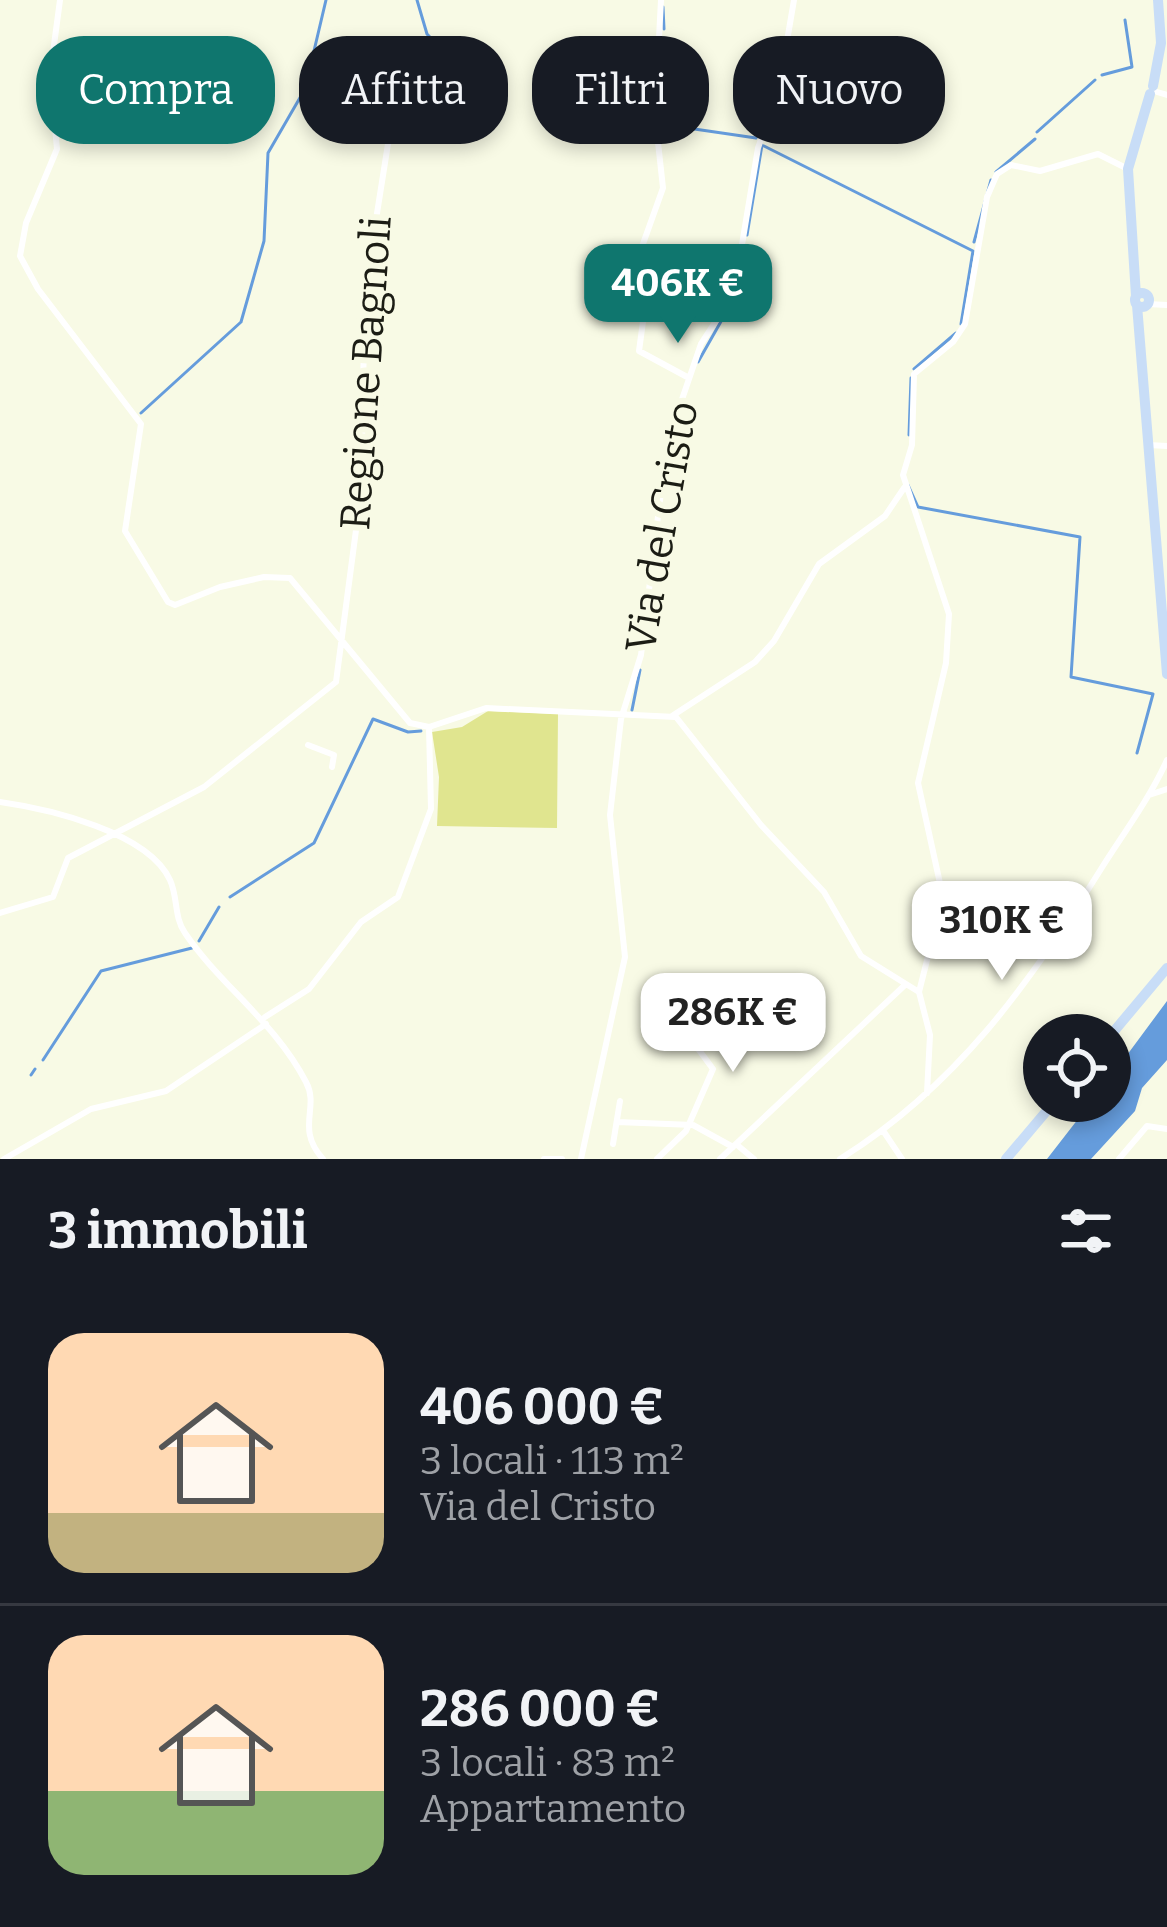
<!DOCTYPE html>
<html lang="it">
<meta charset="utf-8">
<style>
body{margin:0;font-family:Bitter,serif;background:#242831;color:#f1f3f6;height:100vh;display:flex;flex-direction:column;font-size:45px;white-space:nowrap}
*{box-sizing:border-box;margin:0}
p{font-size:39px;color:#9ea1a6}
.icon{flex:none;width:66px;height:66px;fill:none;stroke:currentColor;stroke-width:2;stroke-linecap:round;stroke-linejoin:round}
.map{position:relative;height:1159px;overflow:hidden}
.panel{display:flex;flex-direction:column;background:#171b24;flex:1}
.panel>*{flex:none}
.hud{position:absolute;left:36px;top:36px;width:1095px;height:108px;display:flex;gap:24px}
.controls{position:absolute;left:1023px;top:1014px;display:grid;gap:24px}
.controls a{display:grid;place-items:center;width:108px;height:108px;border-radius:50%;background:#171b24;box-shadow:0 6px 18px #0003;font-size:60px}
.price{position:absolute;translate:-50% -102px;padding:0 27px;border-radius:24px;background:#fff;color:#222;font-size:39px;line-height:78px;filter:drop-shadow(0 3px 6px #0008)}
.price::after{content:'';position:absolute;left:50%;top:72px;width:36px;height:27px;margin-left:-18px;background:inherit;clip-path:polygon(0 0,100% 0,50% 100%)}
.price.active{background:#0f766e;color:#fff}
ul{padding:0;list-style:none}
li{display:flex;align-items:center;gap:36px;height:300px;padding:0 48px}
li+li{border-top:3px solid #363941}
li span{display:grid;place-items:center;flex:none;width:336px;height:240px;border-radius:36px;color:#555}
li>.icon{margin-inline-start:auto}
span .icon{width:144px;height:144px;fill:#fffc;stroke-width:1}
li b{font-size:51px}
h2{display:flex;justify-content:space-between;align-items:center;height:144px;padding:0 48px;font-size:51px}
.chip{padding:0 42px;border-radius:48px;background:#171b24;box-shadow:0 6px 18px #0003;font-size:42px;line-height:108px}
.chip.active{background:#0f766e;color:#fff}
.map>svg:first-child{display:block}
</style>
<div class="map">
<svg width="1167" height="1159" viewBox="0 0 1167 1159">
<rect width="100%" height="100%" fill="#f8fae5"/>
<path fill="#e0e58f" d="M488 711 558 714 557 828 437 826 439 777 432 732 462 727Z"/>
<path fill="#659cdc" d="M1167 1001V1060L1142 1088 1135 1111 1091 1159H1047L1092 1101H1110V1078Z"/>
<g fill="none" stroke-linecap="round" stroke-linejoin="round">
<path stroke="#659cdc" stroke-width="3" d="M417 0 427 34 467 76
M663 7 664 29
M662 60 664 38
M1102 75 1132 67 1125 20
M659 90 662 66
M658 113 667 125 756 138
M1037 132 1095 80
M764 146 973 251 961 324
M996 172 1035 139
M747 235 762 145
M974 242 991 180
M698 362 732 302
M914 369 956 333
M141 413 241 322 264 241 268 153 305 89 326 0
M909 435 911 378
M667 465 671 439
M908 485 918 507 1080 537 1071 677 1153 694 1137 753
M632 710 640 670
M230 897 314 843 373 719 408 732 421 731
M199 941 219 907
M43 1060 101 971 192 948
M31 1075 35 1069"/>
<path stroke="#fff" stroke-width="6" d="M60 0 50 75 57 149 26 223 20 256 38 289 141 424 125 531 168 602 175 605 220 587 264 577 290 578 410 723 429 727 486 708 676 717 761 825 824 892 861 956 906 984
M661 0 655 115 663 188 639 255 647 292 639 351 689 378
M1157 92 1167 95
M1147 304 1167 305
M1148 445 1167 446
M672 716 755 662 774 641 819 564 885 516 904 488
M308 745 334 755 332 767
M1149 795 1167 789
M0 802C49 809 148 832 170 880 178 897 174 918 185 933 220 985 275 1022 306 1082 320 1108 295 1128 323 1159
M0 913 53 897 68 858 204 787 336 682 361 492 365 289 394 106 460 84
M265 1017 309 989 361 922 398 897 431 809 429 727
M927 1093 930 1035 919 992 943 897 918 783 946 663 949 614 903 475 912 445 914 374 953 342 965 324 987 197 997 174 1011 165 1040 171 1098 154 1128 169
M617 1122 693 1125 733 1147
M884 1132 902 1159
M613 1144 620 1101
M736 1144 754 1159
M4 1159 91 1109 166 1091 266 1024
M544 1159H562
M581 1159 625 957 610 815 621 719 641 655 667 443 701 344 734 293 758 148 779 88 794 0
M657 1159 686 1131 713 1069 693 1042
M720 1159 906 984 919 992
M840 1159C956 1087 1030 983 1101 869 1123 834 1150 798 1167 760
M1119 1159 1147 1126 1167 1129"/>
<path stroke="#c8ddf7" stroke-width="10" d="M1153 86 1161 43 1158 0
M1135 300a7 7 0 1 1 14 0a7 7 0 1 1-14 0Z
M1136 296 1128 169 1150 94
M1137 305 1167 674
M1110 1036 1167 968
M1006 1159 1055 1101"/>
</g>
<g text-anchor="middle" dominant-baseline="central" stroke-width="12" stroke-linejoin="round" paint-order="stroke">
<g font-size="42" fill="#1c1d15" stroke="#f8fae5">
<text transform="translate(366 373) rotate(-86)">Regione Bagnoli</text>
<text transform="translate(662 527) rotate(-80)">Via del Cristo</text>
</g>
</g>
</svg>
<div class="controls">
<a><svg class="icon" aria-label="locate" viewBox="0 0 24 24"><circle cx="12" cy="12" r="6"/><path d="M12 2v4M12 18v4M2 12h4M18 12h4"/></svg></a>
</div>
<b class="price active" style="left:678px;top:346px">406K €</b>
<b class="price" style="left:1002px;top:983px">310K €</b>
<b class="price" style="left:733px;top:1075px">286K €</b>
<div class="hud">
<a class="chip active">Compra</a>
<a class="chip">Affitta</a>
<a class="chip">Filtri</a>
<a class="chip">Nuovo</a>
</div>
</div>
<section class="panel">
<h2>3 immobili<svg class="icon" aria-label="filters" viewBox="0 0 24 24"><path d="M4 7h16M4 17h16"/><circle cx="9" cy="7" r="2"/><circle cx="15" cy="17" r="2"/></svg></h2>
<ul>
<li><span style="background:linear-gradient(#ffd9b3 75%,#c2b280 0)"><svg class="icon" aria-label="home" viewBox="0 0 24 24"><path d="M3 11l9-7 9 7M6 9v11h12V9"/></svg></span><div><b>406 000 €</b><p>3 locali · 113 m²</p><p>Via del Cristo</p></div></li>
<li><span style="background:linear-gradient(#ffd9b3 65%,#8fb573 0)"><svg class="icon" aria-label="home" viewBox="0 0 24 24"><path d="M3 11l9-7 9 7M6 9v11h12V9"/></svg></span><div><b>286 000 €</b><p>3 locali · 83 m²</p><p>Appartamento</p></div></li>
</ul>
</section>
